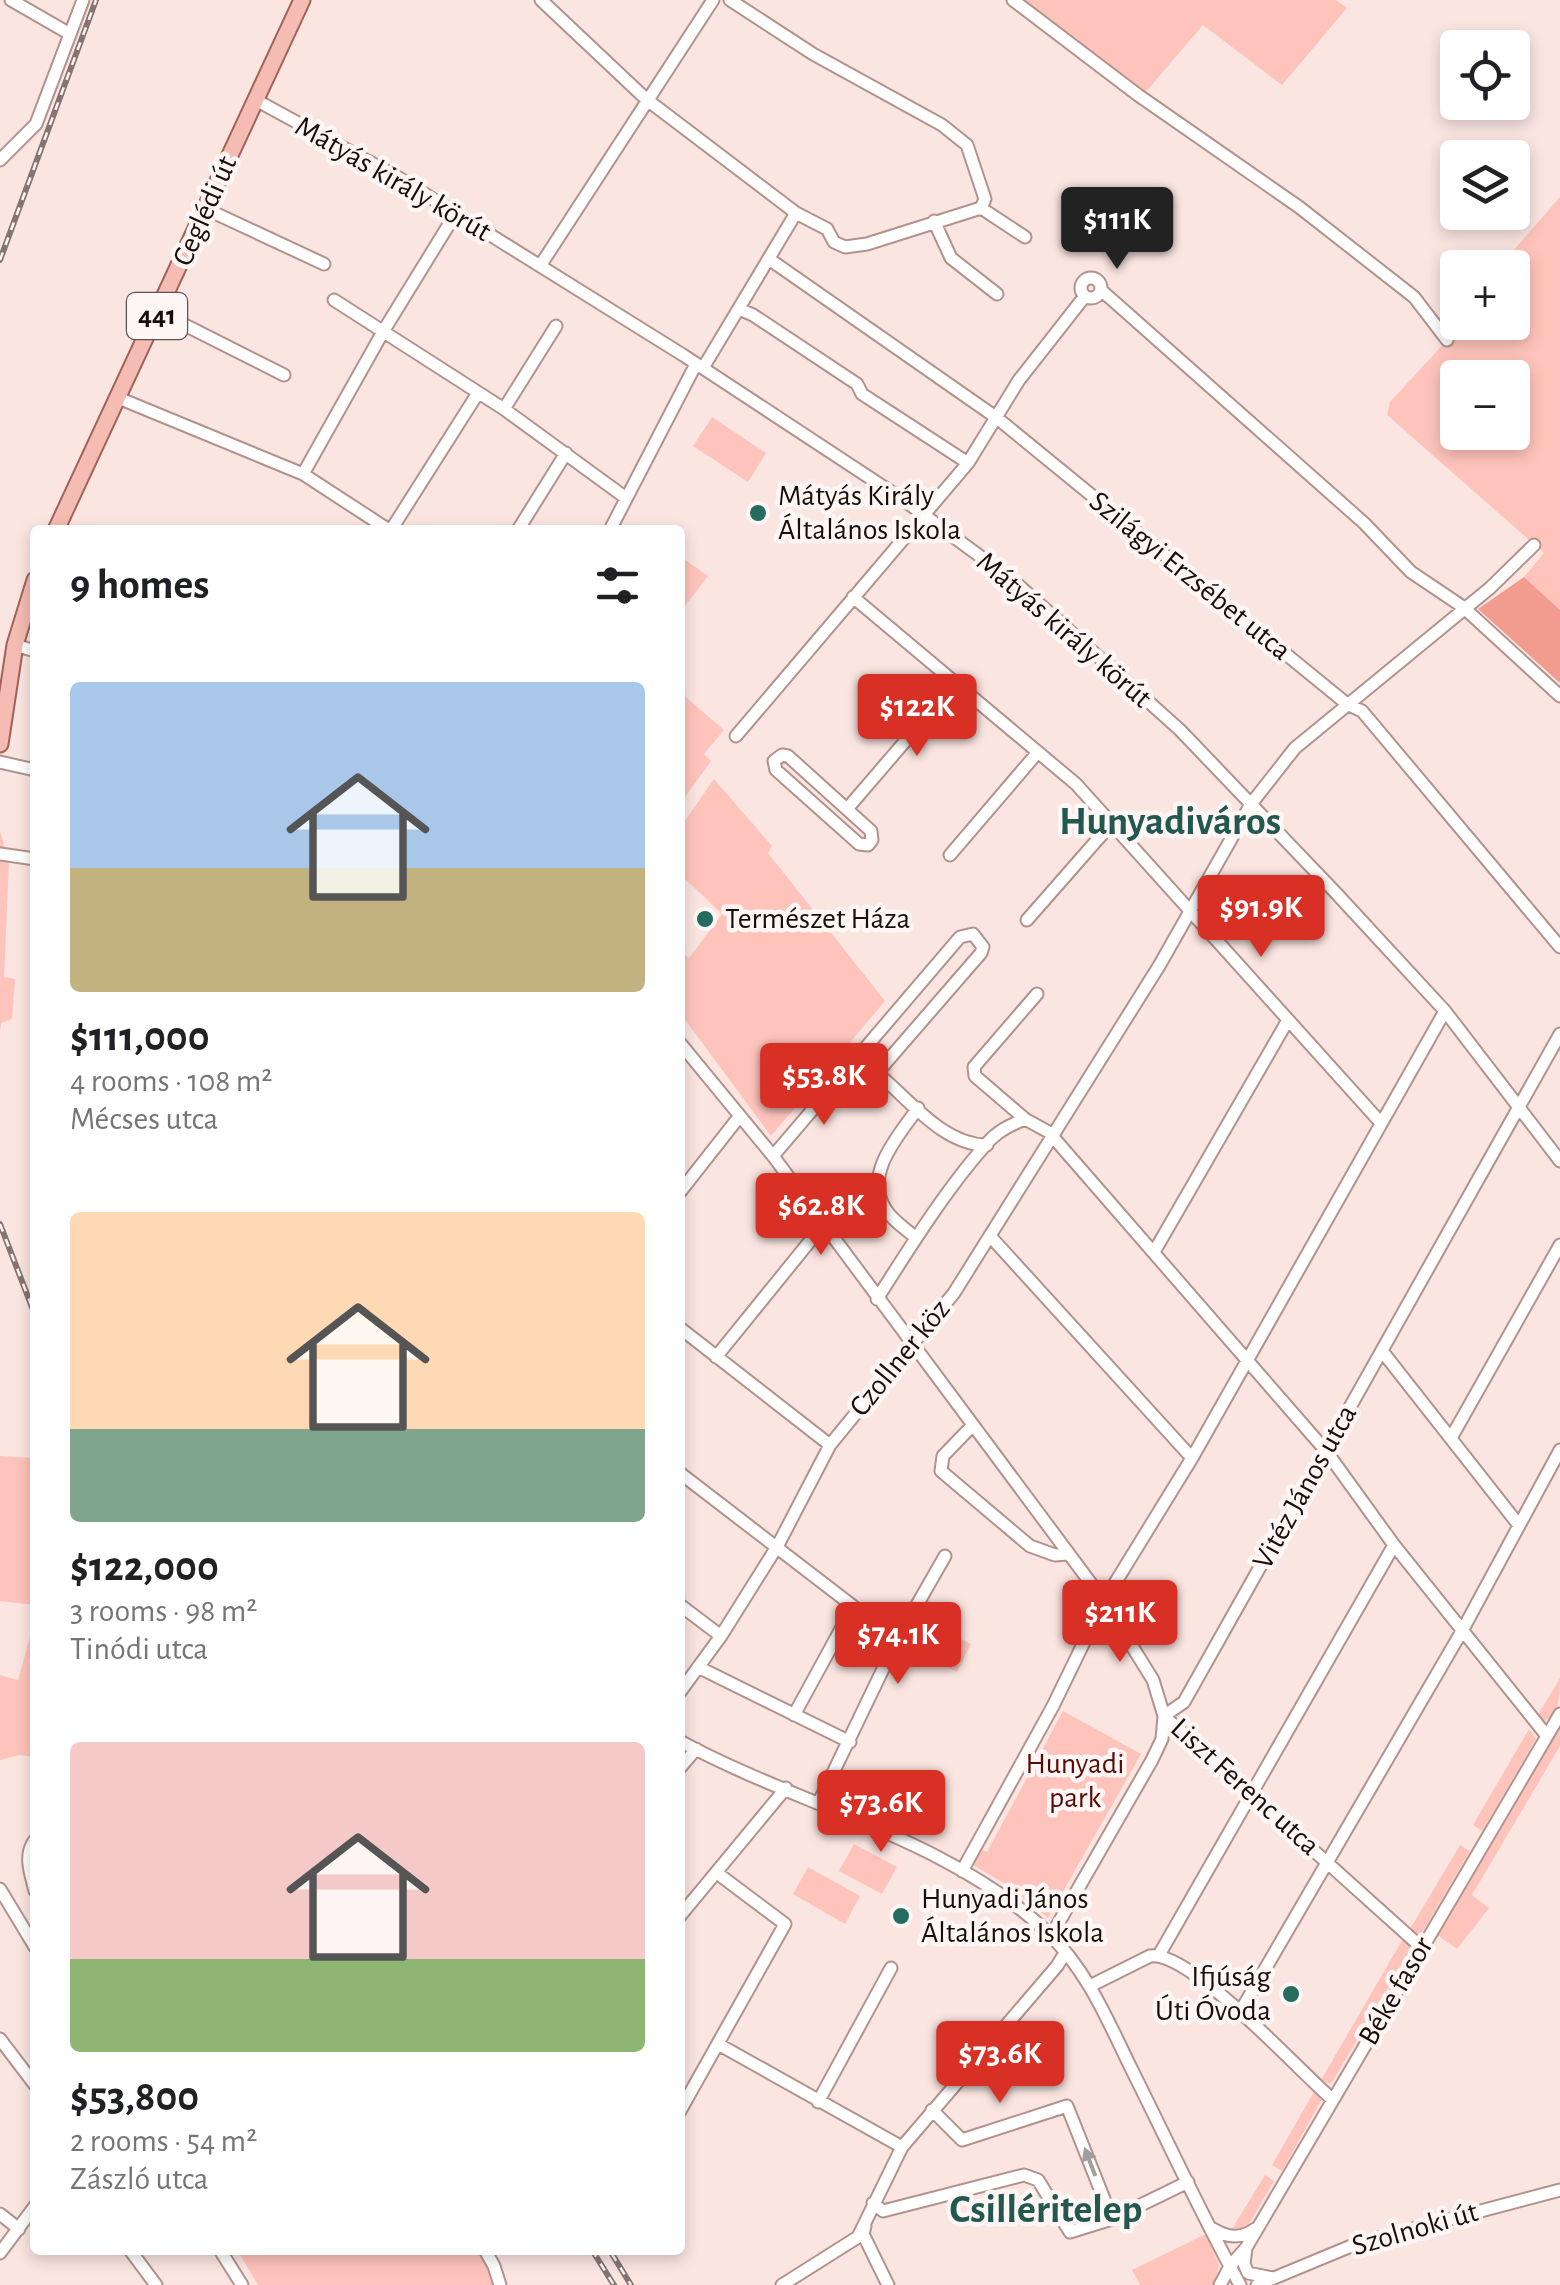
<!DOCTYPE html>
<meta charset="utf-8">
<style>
body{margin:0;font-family:"Alegreya Sans",sans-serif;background:#f2f2f2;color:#202124;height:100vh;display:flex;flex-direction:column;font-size:38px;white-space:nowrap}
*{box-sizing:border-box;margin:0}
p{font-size:32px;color:#757577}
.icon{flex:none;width:55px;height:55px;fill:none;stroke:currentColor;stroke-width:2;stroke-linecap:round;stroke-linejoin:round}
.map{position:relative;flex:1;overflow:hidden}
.sheet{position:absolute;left:30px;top:525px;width:655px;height:1730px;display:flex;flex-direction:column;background:#fff;border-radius:10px;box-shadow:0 5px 15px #0003}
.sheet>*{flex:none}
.buttons{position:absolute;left:1440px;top:30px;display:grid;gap:20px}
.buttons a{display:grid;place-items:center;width:90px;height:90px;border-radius:10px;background:#fff;box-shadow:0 5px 15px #0003;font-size:50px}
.price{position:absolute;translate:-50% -85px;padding:0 22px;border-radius:10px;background:#d93025;color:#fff;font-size:32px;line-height:65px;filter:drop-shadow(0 2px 5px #0008)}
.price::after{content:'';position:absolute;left:50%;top:60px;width:30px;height:22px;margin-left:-15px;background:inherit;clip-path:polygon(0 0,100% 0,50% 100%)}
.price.current{background:#222;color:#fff}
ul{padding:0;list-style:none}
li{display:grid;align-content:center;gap:20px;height:530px;padding:0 40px}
li span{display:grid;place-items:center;height:310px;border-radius:10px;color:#555}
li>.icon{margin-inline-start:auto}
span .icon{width:180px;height:180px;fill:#fffc;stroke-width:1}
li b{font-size:42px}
h2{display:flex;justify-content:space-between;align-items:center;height:120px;padding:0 40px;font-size:42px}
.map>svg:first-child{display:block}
</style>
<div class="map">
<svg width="1560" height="2285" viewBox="0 0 1560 2285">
<rect width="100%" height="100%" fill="#fbe5e1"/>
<path fill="#fec4bb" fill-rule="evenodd" d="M1019 0H1336L1347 8 1282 85 1203 25 1144 94Z
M1560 197V610L1524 577 1544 553 1387 415 1390 402 1447 340 1446 333 1457 318 1458 322H1512V268L1499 267ZM1458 378H1512V432H1458Z
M712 417 766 453 748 482 693 446Z
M680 556 708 576 680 612Z
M680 692 724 730 704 754 711 761 680 804Z
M714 779 772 846 768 853 885 1001 771 1136 680 1013V951L689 958 722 914 683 877 680 880V828Z
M0 831 9 862 4 977 15 979 12 1019 1 1023 0 1032Z
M0 1456 35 1458V1605L0 1601Z
M35 1619V1757L19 1755 0 1760V1675L18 1680Z
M922 1620 971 1644 957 1672 908 1647Z
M1560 1678C1560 1695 1560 1714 1543 1722L1536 1718Z
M1063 1711 1141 1754 1048 1918 1007 1885 968 1862 977 1847 987 1852Z
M1560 1728V1746L1472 1895 1489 1908 1457 1949 1437 1935Z
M1529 1729 1536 1739 1482 1831 1473 1825Z
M854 1844 897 1867 882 1894 839 1871Z
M1460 1845 1470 1851 1420 1936 1410 1929Z
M808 1867 860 1896 845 1924 793 1894Z
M1404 1937 1413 1946 1331 2084 1321 2080Z
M1316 2088 1322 2099 1282 2171 1272 2165Z
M1265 2175 1274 2181 1249 2224 1236 2231 1232 2229Z
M1206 2234 1219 2265 1214 2285H1140L1132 2270Z
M237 2250H478L486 2263 492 2285H258Z"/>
<path fill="#f29c8f" d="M1524 577 1560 610V683L1478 609Z"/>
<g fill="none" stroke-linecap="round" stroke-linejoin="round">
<defs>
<path id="minor" d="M11 0 70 34
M541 0 646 99 796 213 827 229 834 242 845 247 867 244 981 208
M730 0 813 54 942 125 967 145 985 199 981 208
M1013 0 1138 95 1299 207 1414 297 1447 340
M256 100 399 178 683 355 905 501 1015 582 1180 730 1336 893 1445 1011 1560 1161
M0 160 36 124 83 0
M981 208 1025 237
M206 209 324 264
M934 221 951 258 997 294
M769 259 997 418 1347 704 1362 711 1560 947
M540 266 713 0
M1081 288a10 10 0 1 1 20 0a10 10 0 1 1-20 0Z
M1101 290 1364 523 1411 572 1463 607 1560 696
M334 300 504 409 626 498
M739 309 753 315 857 384 862 394 968 463
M159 312 284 375
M703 368 796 213
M116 397 303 474 389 530
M504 409 556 326
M303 474 384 330 456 213
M391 530 478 393
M518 530 566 453
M610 530 696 364
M853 597 1076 784 1381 1123
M15 645 35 651
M736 736 968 463 1019 380 1085 296
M782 755 788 756 871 831 872 840 868 845 859 844 776 770 774 761Z
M0 762 35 770
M847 809 956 682
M0 854 35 859
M950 855 1038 752
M1027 920 1112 823
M1037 994 974 1067 975 1076 1025 1119 1054 1135
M680 1043 773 1156 1104 1601 1153 1680 1164 1716 1421 1947
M877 1073C910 1100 943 1145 987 1145
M1053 1137 1326 1451 1394 1545 1547 1736
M773 1156 960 937 973 934 983 947 981 953 877 1073 857 1058
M680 1192 739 1117
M990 1236 1192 1458
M916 1238C906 1229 893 1221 886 1210 862 1175 899 1135 918 1108
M1154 1252 1288 1020
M877 1299C910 1247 950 1183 991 1139 1001 1129 1013 1124 1025 1119
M680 1328 830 1445
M1382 1351 1518 1524
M716 1357 823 1225
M972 1426 943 1456 941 1471 1030 1546 1055 1555 1068 1554
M1451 1438 1560 1245
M680 1473 897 1640
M680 1605 721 1636
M698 1667 850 1742
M680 1692 721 1636 778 1545 830 1445 954 1293 1159 966 1251 804 1295 748 1490 588 1534 545
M794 1715 853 1607
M1164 1716 1184 1702 1560 1034
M680 1741C795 1804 952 1840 1048 1933 1087 1970 1108 2021 1131 2068 1167 2140 1201 2214 1240 2285
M680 1768 696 1749
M819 1802 897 1640 945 1556
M35 1840C23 1855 31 1874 35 1891
M962 1871 1053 1706 1104 1601 1192 1458 1445 1011
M0 1889 35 1947
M680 1916 786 1788
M1051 1936 1152 1760 1162 1739 1164 1716
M1159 1955 1394 1545
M1090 1986 1150 1956C1190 1950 1298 2070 1332 2099
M1240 2012 1462 1631 1560 1450
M0 2039 35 2085
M718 2044 902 2147
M818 2102 891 1968
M932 2110 962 2140 1067 2106 1112 2219
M680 2111 785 1924 717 1873
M873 2203 883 2211 1024 2175 1038 2180 1070 2232 1112 2219 1188 2182
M0 2214 19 2229
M865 2226 863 2234 888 2285
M1213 2229C1228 2238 1241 2239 1255 2229
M1246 2248 1244 2264 1248 2273 1273 2278
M130 2250 156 2285
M220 2250 242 2285
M485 2250 494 2266 500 2285
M0 2253 35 2206
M782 2285 858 2237 902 2147 1057 1966 1065 1953
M1220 2285 1230 2266 1246 2248 1560 1714
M1257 2285 1356 2244 1560 2190"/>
<path id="major" d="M56 530 302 0
M0 744 15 645 35 580"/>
</defs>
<use href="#minor" stroke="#b2928c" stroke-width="15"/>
<use href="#major" stroke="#a26258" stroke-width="19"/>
<use href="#minor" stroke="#fff" stroke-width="11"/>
<use href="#major" stroke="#f4bcb3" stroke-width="15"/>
<defs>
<path id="rail" d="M0 260 96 0
M0 1224 35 1315
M592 2250 614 2285
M612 2254 631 2285"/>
</defs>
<use href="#rail" stroke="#857572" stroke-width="6"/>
<use href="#rail" stroke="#fdf6f5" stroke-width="2.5" stroke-dasharray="8" stroke-linecap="butt"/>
</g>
<defs><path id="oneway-solid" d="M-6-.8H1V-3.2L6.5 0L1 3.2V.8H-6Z" transform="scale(2.5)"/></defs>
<use fill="#a39e9d" href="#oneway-solid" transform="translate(1090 2162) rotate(-111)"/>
<g fill="#256b5e" stroke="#fdf6f5" stroke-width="4">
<circle cx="758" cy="513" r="10"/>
<circle cx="705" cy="919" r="10"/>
<circle cx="901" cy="1916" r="10"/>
<circle cx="1291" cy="1994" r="10"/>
</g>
<g text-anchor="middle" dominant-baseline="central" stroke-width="9" stroke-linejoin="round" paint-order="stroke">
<rect fill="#fdf6f5" stroke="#5d5351" stroke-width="2.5" x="127" y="293" width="60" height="46" rx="8"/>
<g font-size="28" font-weight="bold" fill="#180d0b">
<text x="157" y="316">441</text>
</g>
<g font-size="30" fill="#180d0b" stroke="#fdf6f5">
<text transform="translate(393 179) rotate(30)">Mátyás király körút</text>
<text transform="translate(205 211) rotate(-66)">Ceglédi út</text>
<text transform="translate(1190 576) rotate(39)">Szilágyi Erzsébet utca</text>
<text transform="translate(1064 630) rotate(41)">Mátyás király körút</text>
<text transform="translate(900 1358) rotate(-51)">Czollner köz</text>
<text transform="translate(1305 1487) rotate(-61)">Vitéz János utca</text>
<text transform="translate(1245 1787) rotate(42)">Liszt Ferenc utca</text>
<text transform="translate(1396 1991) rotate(-60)">Béke fasor</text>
<text transform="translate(1415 2229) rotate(-16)">Szolnoki út</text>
</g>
<g font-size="30" fill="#180d0b" stroke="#fdf6f5" text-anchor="start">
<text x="778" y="496">Mátyás Király<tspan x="778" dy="34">Általános Iskola</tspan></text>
<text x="725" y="919">Természet Háza</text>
<text x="921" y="1899">Hunyadi János<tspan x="921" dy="34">Általános Iskola</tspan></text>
<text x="1271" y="1977" text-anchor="end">Ifjúság<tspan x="1271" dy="34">Úti Óvoda</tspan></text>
</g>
<g font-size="30" fill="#570b07" stroke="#fdf6f5">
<text x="1075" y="1764">Hunyadi<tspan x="1075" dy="34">park</tspan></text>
</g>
<g font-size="40" font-weight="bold" fill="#22584e" stroke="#fdf6f5">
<text x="1170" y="822">Hunyadiváros</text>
<text x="1046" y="2210">Csilléritelep</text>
</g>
</g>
</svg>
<div class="buttons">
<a><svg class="icon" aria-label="locate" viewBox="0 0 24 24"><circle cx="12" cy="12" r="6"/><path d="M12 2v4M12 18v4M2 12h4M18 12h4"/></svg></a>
<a><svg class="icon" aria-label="layers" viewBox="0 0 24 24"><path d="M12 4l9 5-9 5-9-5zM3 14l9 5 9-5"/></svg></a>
<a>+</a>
<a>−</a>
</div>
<b class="price current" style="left:1117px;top:272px">$111K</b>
<b class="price" style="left:917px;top:759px">$122K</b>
<b class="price" style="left:1261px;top:960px">$91.9K</b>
<b class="price" style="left:824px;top:1128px">$53.8K</b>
<b class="price" style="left:821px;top:1258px">$62.8K</b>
<b class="price" style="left:1120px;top:1665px">$211K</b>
<b class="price" style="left:898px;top:1687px">$74.1K</b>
<b class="price" style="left:881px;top:1855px">$73.6K</b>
<b class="price" style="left:1000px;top:2106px">$73.6K</b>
<section class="sheet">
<h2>9 homes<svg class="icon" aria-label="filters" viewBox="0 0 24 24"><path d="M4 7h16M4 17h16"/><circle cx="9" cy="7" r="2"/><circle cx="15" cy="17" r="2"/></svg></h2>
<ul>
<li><span style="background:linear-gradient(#a9c7e8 60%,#c2b280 0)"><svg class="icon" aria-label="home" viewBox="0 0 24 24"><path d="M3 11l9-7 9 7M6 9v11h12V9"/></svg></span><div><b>$111,000</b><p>4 rooms · 108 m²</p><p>Mécses utca</p></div></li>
<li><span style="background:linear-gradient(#ffd9b3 70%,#7fa58c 0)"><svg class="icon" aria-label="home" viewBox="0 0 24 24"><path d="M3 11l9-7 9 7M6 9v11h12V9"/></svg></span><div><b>$122,000</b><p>3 rooms · 98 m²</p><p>Tinódi utca</p></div></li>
<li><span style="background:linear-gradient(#f6c9c9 70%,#8fb573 0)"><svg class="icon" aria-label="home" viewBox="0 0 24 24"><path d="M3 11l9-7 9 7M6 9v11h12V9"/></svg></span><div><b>$53,800</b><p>2 rooms · 54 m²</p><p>Zászló utca</p></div></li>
</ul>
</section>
</div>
